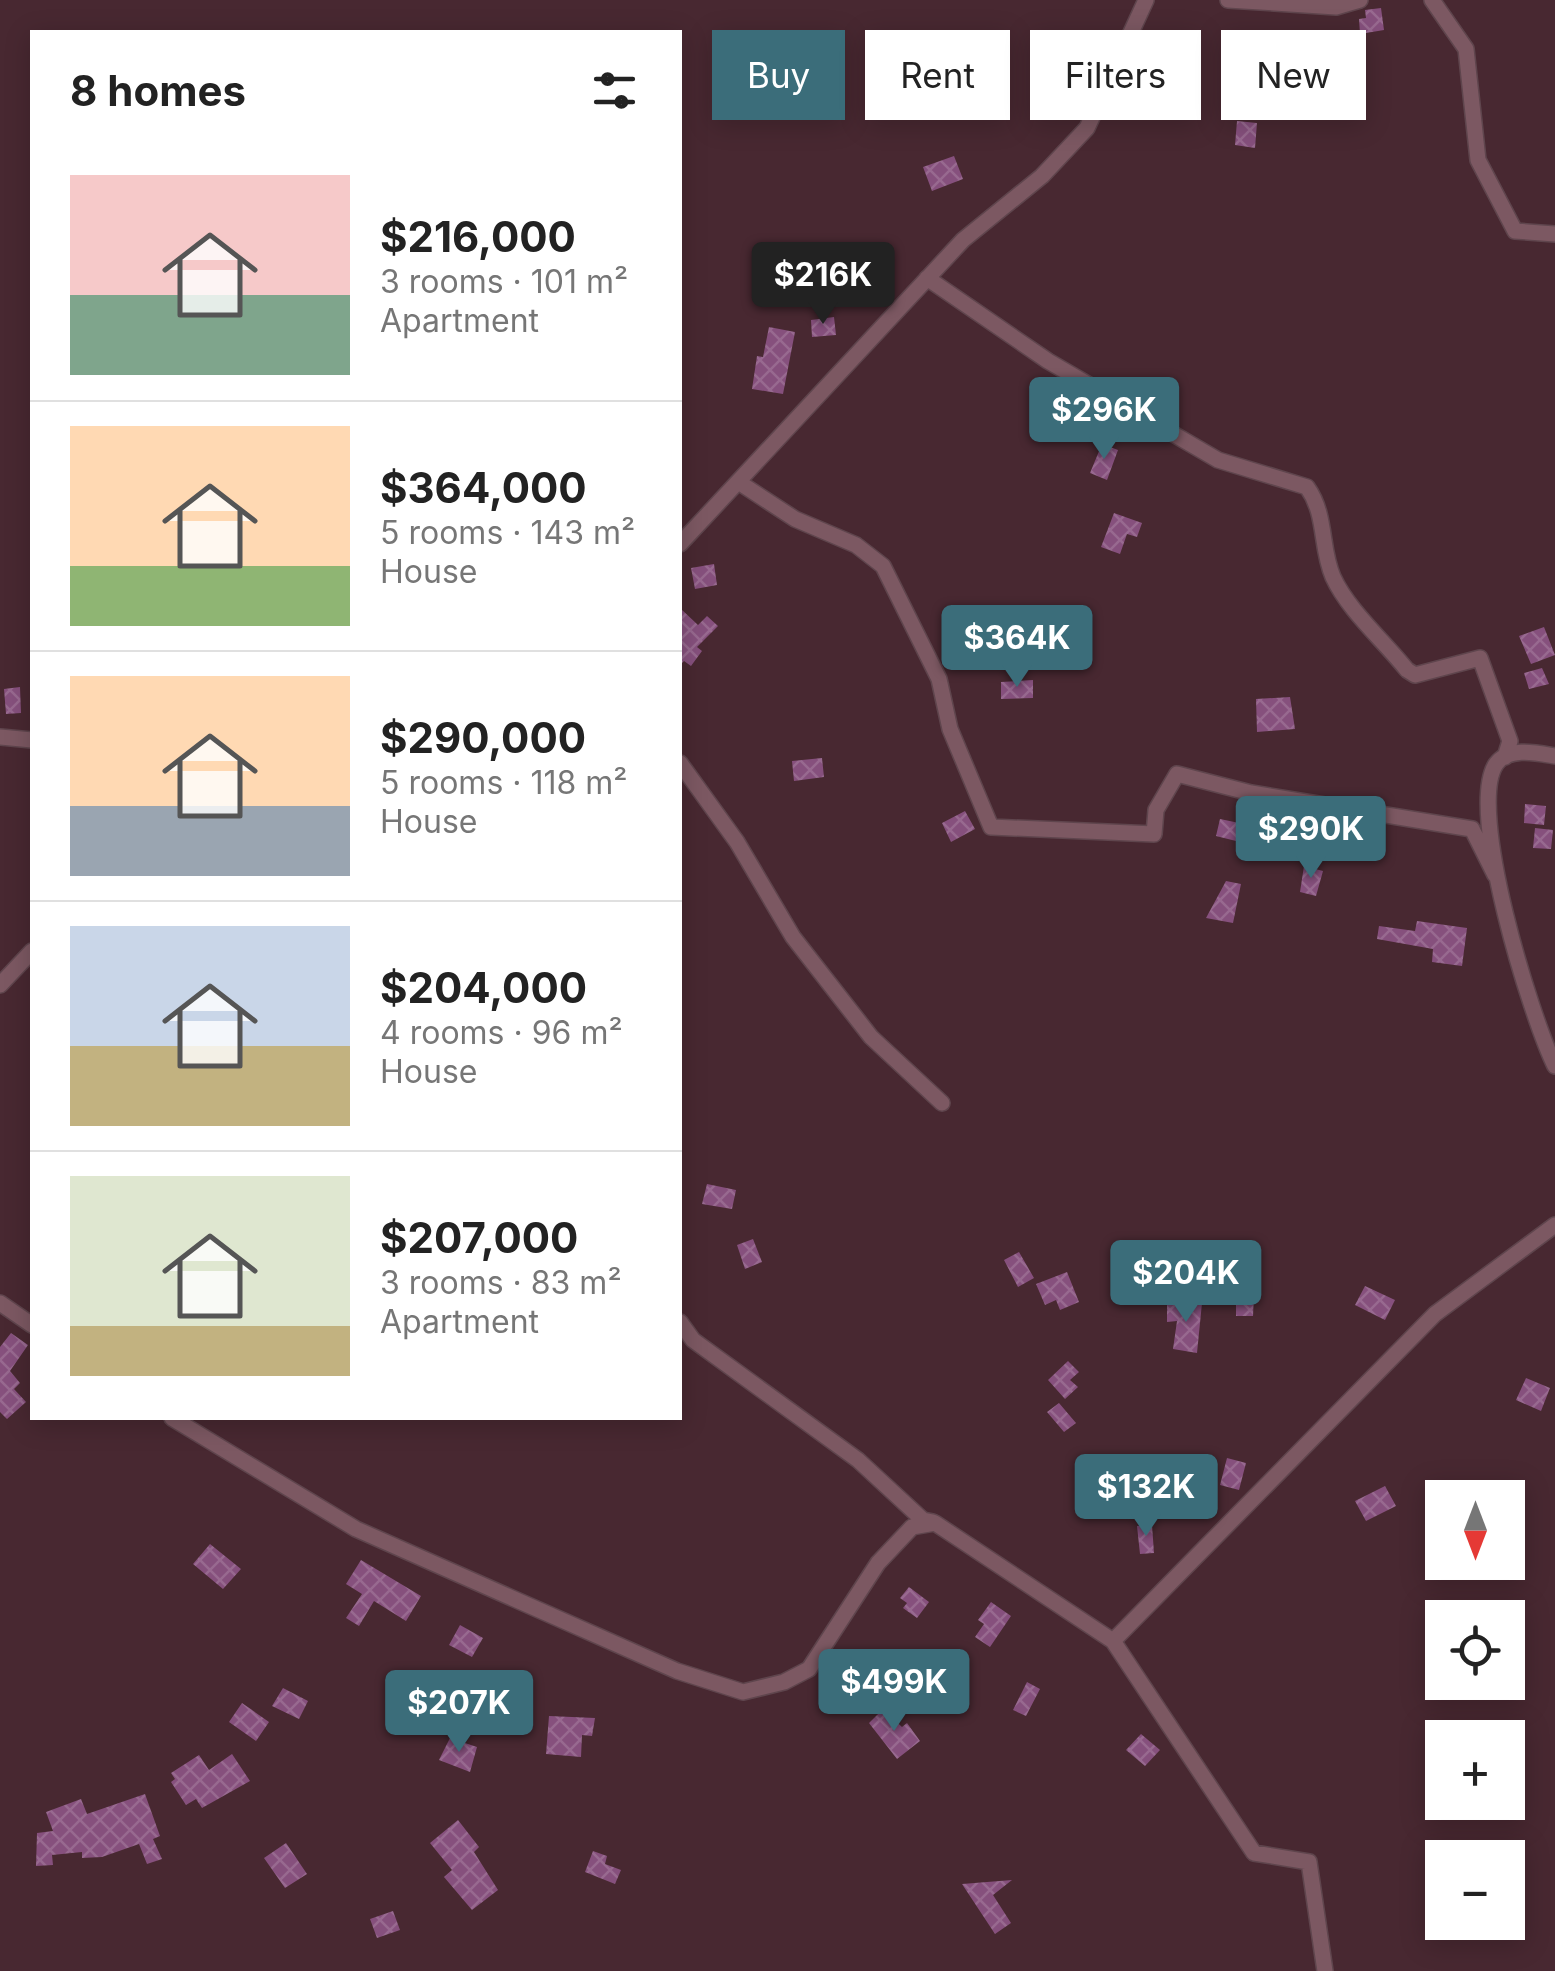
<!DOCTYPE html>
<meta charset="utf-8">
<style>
body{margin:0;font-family:Inter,sans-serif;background:#f6f6f6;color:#222;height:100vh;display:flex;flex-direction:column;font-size:38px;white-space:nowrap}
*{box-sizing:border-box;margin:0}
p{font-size:32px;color:#767676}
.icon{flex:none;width:55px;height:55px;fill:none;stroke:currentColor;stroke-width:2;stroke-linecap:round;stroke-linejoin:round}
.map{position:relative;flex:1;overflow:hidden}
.sheet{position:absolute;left:30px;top:30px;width:652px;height:1390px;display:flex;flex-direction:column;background:#fff;border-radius:0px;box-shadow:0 5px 25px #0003}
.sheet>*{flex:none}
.top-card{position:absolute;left:712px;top:30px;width:692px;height:90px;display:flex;gap:20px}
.needle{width:65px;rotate:180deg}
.controls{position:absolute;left:1425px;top:1480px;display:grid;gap:20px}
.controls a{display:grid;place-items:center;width:100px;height:100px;border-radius:0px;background:#fff;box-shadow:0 5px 25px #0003;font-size:50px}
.price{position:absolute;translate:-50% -85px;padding:0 22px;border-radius:10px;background:#3b6d7a;color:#fff;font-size:32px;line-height:65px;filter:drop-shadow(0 2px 5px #0008)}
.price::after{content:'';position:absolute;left:50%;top:60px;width:30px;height:22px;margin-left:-15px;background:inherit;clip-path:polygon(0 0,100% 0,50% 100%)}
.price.selected{background:#222;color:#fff}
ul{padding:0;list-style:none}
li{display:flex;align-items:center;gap:30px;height:250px;padding:0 40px}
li+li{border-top:2px solid #e0e0e0}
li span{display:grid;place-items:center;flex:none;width:280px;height:200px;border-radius:0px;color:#555}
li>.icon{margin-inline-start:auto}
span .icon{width:120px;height:120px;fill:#fffc;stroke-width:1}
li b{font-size:42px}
h2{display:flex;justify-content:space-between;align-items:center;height:120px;padding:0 40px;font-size:42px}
.pill{padding:0 35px;border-radius:0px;background:#fff;box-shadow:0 5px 25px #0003;font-size:35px;line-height:90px}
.pill.selected{background:#3b6d7a;color:#fff}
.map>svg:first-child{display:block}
</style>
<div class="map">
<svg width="1555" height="1971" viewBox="0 0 1555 1971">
<defs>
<pattern id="building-cross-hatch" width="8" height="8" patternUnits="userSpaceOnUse" patternTransform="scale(2.5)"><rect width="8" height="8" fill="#86507d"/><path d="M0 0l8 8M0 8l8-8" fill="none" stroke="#986990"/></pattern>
</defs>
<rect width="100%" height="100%" fill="#482831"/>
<path fill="url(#building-cross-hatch)" d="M1381 8 1384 30 1360 34 1359 19 1366 18 1365 10Z
M1237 121 1257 123 1255 148 1235 145Z
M954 156 963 179 932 191 923 167Z
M834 317 836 335 812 337 811 320Z
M769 327 795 332 783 394 752 389 757 356 763 357Z
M1102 444 1118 450 1107 480 1090 473Z
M1114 513 1142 523 1137 537 1127 534 1120 554 1101 547Z
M714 564 717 585 695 589 691 568Z
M680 608 698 625 707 616 718 626 697 647 702 651 691 666 684 661 680 665Z
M1544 627 1555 655 1531 664 1519 636Z
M1542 668 1549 684 1529 689 1524 673Z
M1033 680V698L1001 699V682Z
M20 687 21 713 6 714 4 689Z
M1290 697 1295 729 1257 732 1256 699Z
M822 758 824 777 794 781 792 761Z
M1525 804 1546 806 1544 825 1524 823Z
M965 811 975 829 951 842 942 823Z
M1220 819 1244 824 1240 842 1216 836Z
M1535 828 1553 830 1551 849 1533 848Z
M1304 866 1323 871 1316 896 1300 892Z
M1226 881 1241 884 1233 923 1206 918Z
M1417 921 1467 928 1462 966 1432 962 1433 949 1377 939 1379 926 1415 931Z
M707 1184 736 1190 732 1209 702 1204Z
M753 1239 762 1262 745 1269 737 1245Z
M1019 1252 1034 1278 1018 1287 1004 1260Z
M1067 1272 1079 1302 1060 1310 1056 1300 1045 1305 1036 1284Z
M1365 1286 1395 1300 1385 1320 1355 1305Z
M1236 1294 1254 1295 1253 1316H1236Z
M1202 1303 1197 1353 1173 1349 1177 1321 1167 1322V1304Z
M11 1333 28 1345 10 1371 20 1383 14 1389 26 1402 7 1419 0 1412V1347Z
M1068 1361 1079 1372 1070 1380 1078 1387 1065 1399 1048 1380Z
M1526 1378 1550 1388 1541 1411 1516 1400Z
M1059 1403 1076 1423 1064 1432 1047 1412Z
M1227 1458 1246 1463 1239 1490 1220 1485Z
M1385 1486 1396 1506 1366 1521 1355 1501Z
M1152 1525 1154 1553 1140 1554 1137 1526Z
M210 1544 241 1569 223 1589 193 1564Z
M361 1560 421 1596 406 1621 374 1601 359 1626 346 1618 362 1594 346 1584Z
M909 1587 929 1602 917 1618 903 1608 907 1603 900 1598Z
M991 1602 1011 1616 990 1647 975 1637 984 1624 978 1620Z
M460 1625 483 1638 472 1657 449 1645Z
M1027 1682 1040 1689 1026 1716 1013 1710Z
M283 1688 308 1701 299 1719 272 1706Z
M242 1703 269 1722 256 1741 229 1722Z
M883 1709 902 1727 907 1723 920 1741 897 1759 869 1723Z
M549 1716 595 1718 592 1736 582 1735 581 1757 546 1754Z
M1141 1734 1160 1750 1145 1766 1126 1750Z
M450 1738 477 1747 470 1772 439 1760Z
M232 1754 250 1781 202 1808 196 1799 186 1805 171 1782 175 1779 171 1773 199 1755 209 1770Z
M145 1794 160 1836 153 1839 162 1859 147 1864 139 1844 102 1857 82 1858V1852L52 1855 53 1865 36 1866 37 1833 53 1831 46 1812 81 1799 87 1814Z
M458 1820 479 1847 474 1852 498 1890 472 1910 444 1877 452 1870 430 1843Z
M286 1843 307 1874 285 1888 264 1858Z
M593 1851 607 1856 605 1864 621 1870 615 1884 585 1872Z
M1012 1880 993 1895 1011 1923 995 1934 962 1884Z
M393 1911 400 1930 377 1938 370 1919Z"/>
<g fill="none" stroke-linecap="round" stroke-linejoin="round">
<defs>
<path id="minor" d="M1228 0 1336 7 1360 0
M1432 0 1466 49 1478 160 1515 231 1555 234
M927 278 1048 361 1218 460 1307 487C1327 515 1320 547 1333 577 1348 610 1384 641 1407 670L1415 675 1480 658 1510 741 1505 757
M740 483 795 519 856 545 883 566 939 679 950 729 991 827 1154 834 1156 810 1177 774 1251 793 1472 829 1495 875
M680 544 963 240 1042 176 1087 128 1146 0
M0 737 32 740
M1555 756C1538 753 1509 746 1496 764 1466 809 1531 1017 1555 1066
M680 763 737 842 793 937 871 1037 942 1103
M0 985 32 951
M0 1303 32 1325
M680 1322 693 1340 858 1460 923 1520 933 1522
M172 1418 356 1529 677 1671 743 1692 784 1682 809 1669 878 1563 912 1527 935 1523 1113 1641 1254 1853 1309 1862 1325 1971
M1113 1641 1435 1314 1555 1225"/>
</defs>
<use href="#minor" stroke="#5f454d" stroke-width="18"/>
<use href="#minor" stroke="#7c5862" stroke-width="15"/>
</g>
</svg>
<div class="controls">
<a><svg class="needle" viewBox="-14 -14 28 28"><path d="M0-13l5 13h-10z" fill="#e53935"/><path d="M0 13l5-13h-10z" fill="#767676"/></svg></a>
<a><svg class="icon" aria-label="locate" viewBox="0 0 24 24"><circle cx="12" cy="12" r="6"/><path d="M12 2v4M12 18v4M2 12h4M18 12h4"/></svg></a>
<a>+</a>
<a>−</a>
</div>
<b class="price selected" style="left:823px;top:327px">$216K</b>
<b class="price" style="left:1104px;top:462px">$296K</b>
<b class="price" style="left:1017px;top:690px">$364K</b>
<b class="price" style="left:1311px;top:881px">$290K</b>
<b class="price" style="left:1186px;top:1325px">$204K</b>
<b class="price" style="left:1146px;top:1539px">$132K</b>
<b class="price" style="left:894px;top:1734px">$499K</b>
<b class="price" style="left:459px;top:1755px">$207K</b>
<div class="top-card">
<a class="pill selected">Buy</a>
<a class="pill">Rent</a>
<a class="pill">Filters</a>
<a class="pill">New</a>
</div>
<section class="sheet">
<h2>8 homes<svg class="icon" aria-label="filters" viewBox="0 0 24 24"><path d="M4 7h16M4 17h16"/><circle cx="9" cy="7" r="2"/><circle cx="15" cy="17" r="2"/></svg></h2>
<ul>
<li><span style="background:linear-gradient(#f6c9c9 60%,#7fa58c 0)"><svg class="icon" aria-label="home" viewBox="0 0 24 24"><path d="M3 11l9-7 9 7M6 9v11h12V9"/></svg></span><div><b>$216,000</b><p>3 rooms · 101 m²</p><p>Apartment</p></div></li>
<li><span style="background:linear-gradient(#ffd9b3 70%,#8fb573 0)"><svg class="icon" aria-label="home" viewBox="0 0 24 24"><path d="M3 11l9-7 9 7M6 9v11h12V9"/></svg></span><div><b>$364,000</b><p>5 rooms · 143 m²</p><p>House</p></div></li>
<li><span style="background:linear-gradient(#ffd9b3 65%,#9aa5b1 0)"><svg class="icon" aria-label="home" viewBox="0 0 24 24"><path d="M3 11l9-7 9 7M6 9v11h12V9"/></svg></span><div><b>$290,000</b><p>5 rooms · 118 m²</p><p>House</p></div></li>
<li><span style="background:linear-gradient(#c9d6e8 60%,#c2b280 0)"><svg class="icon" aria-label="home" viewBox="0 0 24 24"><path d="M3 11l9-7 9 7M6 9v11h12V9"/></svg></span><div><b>$204,000</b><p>4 rooms · 96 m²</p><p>House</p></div></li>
<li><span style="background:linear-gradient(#dfe7d0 75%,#c2b280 0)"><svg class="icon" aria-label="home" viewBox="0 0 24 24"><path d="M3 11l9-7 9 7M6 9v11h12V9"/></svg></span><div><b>$207,000</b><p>3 rooms · 83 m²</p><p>Apartment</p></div></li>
</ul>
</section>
</div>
